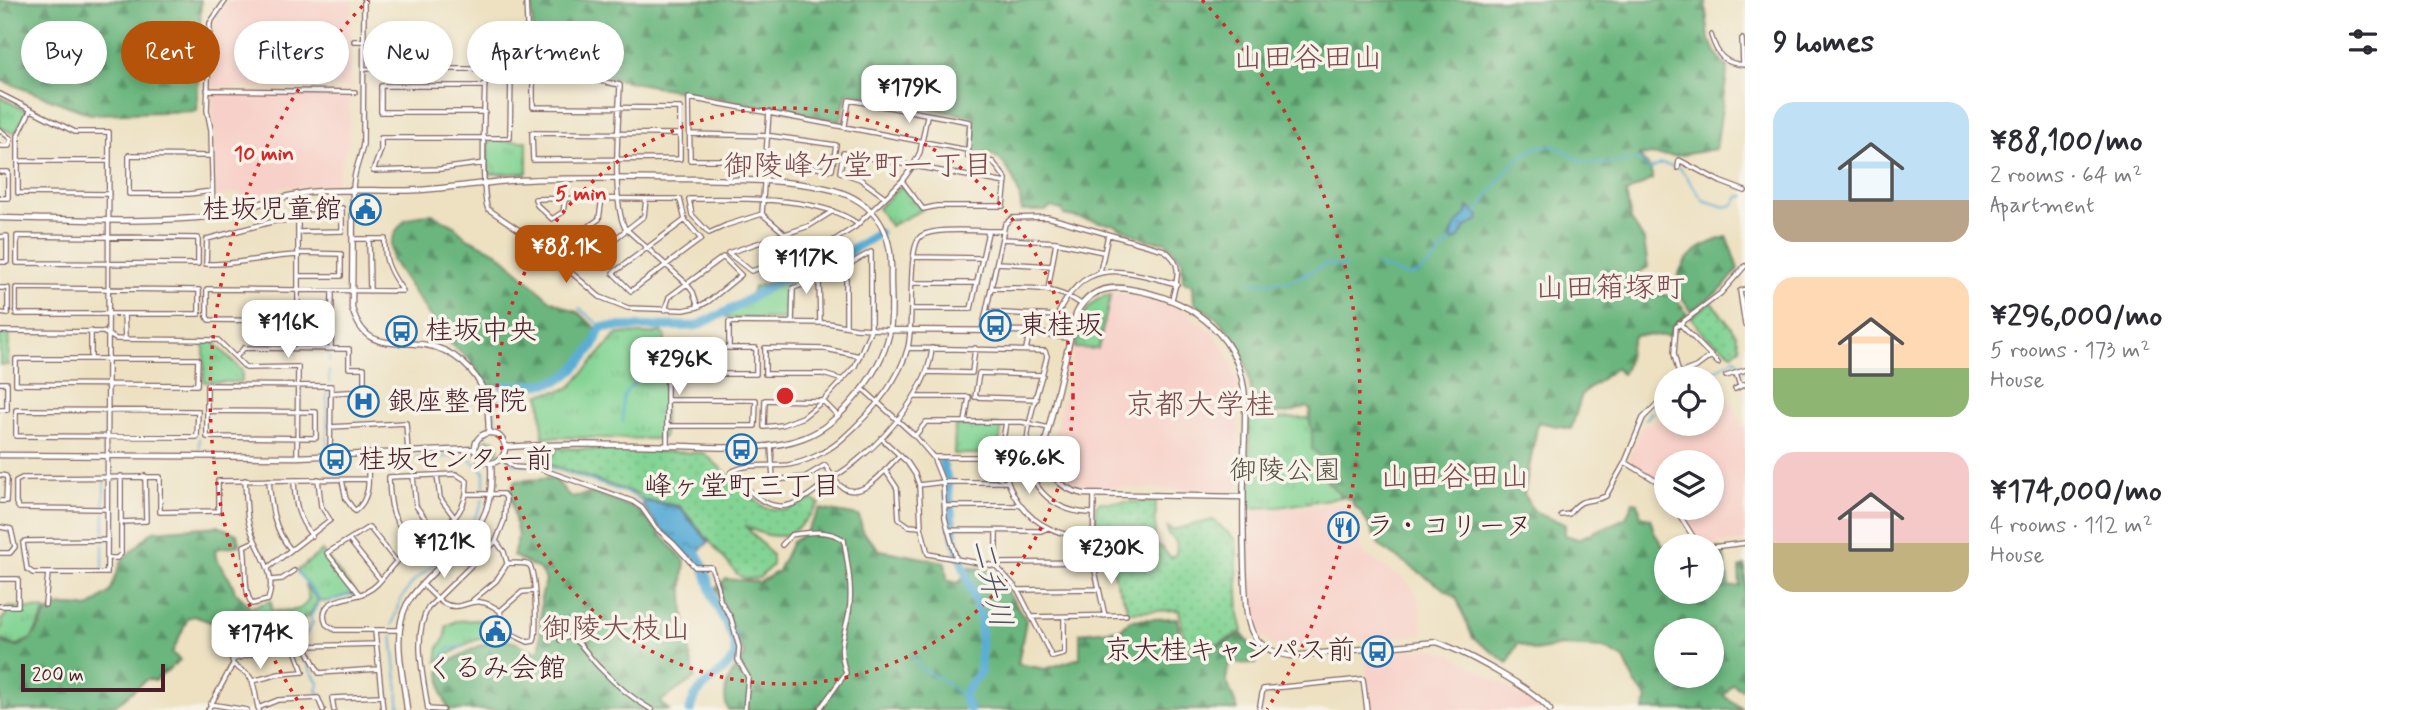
<!DOCTYPE html>
<meta charset="utf-8">
<style>
body{margin:0;font-family:Mynerve,"Klee One",sans-serif;background:#f2f2f3;color:#2b2b33;height:100vh;display:flex;flex-direction:column;font-size:26px;white-space:nowrap}
*{box-sizing:border-box;margin:0}
p{font-size:23px;color:#7c7c81}
.icon{flex:none;width:38px;height:38px;fill:none;stroke:currentColor;stroke-width:2;stroke-linecap:round;stroke-linejoin:round}
.map{position:relative;flex:1;overflow:hidden}
.drawer{display:flex;flex-direction:column;background:#fff;width:665px}
.drawer>*{flex:none}
.top-card{position:absolute;left:21px;top:21px;width:665px;height:63px;display:flex;gap:14px}
.fabs{position:absolute;left:1654px;top:366px;display:grid;gap:14px}
.fabs a{display:grid;place-items:center;width:70px;height:70px;border-radius:50%;background:#fff;box-shadow:0 4px 10px #0003;font-size:35px}
.scale{position:absolute;left:21px;bottom:18px;width:144px;box-sizing:border-box;padding-left:7px;border:4px solid #4a1f2b;border-top:0;font-size:19px;line-height:24px;white-space:nowrap;color:#4a1f2b;-webkit-text-stroke:5px #f7f3e8;paint-order:stroke}
.price{position:absolute;translate:-50% -60px;padding:0 16px;border-radius:14px;background:#fff;color:#222;font-size:23px;line-height:46px;filter:drop-shadow(0 2px 4px #0008)}
.price::after{content:'';position:absolute;left:50%;top:42px;width:21px;height:16px;margin-left:-10px;background:inherit;clip-path:polygon(0 0,100% 0,50% 100%)}
.price.current{background:#b45309;color:#fff}
ul{padding:0;list-style:none}
li{display:flex;align-items:center;gap:21px;height:175px;padding:0 28px}
li span{display:grid;place-items:center;flex:none;width:196px;height:140px;border-radius:21px;color:#555}
li>.icon{margin-inline-start:auto}
span .icon{width:84px;height:84px;fill:#fffc;stroke-width:1}
li b{font-size:30px}
h2{display:flex;justify-content:space-between;align-items:center;height:84px;padding:0 28px;font-size:30px}
.chip{padding:0 24px;border-radius:32px;background:#fff;box-shadow:0 4px 10px #0003;font-size:24px;line-height:63px}
.chip.current{background:#b45309;color:#fff}
main{display:flex;flex:1;min-height:0}
.map>svg:first-child{display:block}
</style>
<main>
<div class="map">
<svg width="1745" height="710" viewBox="0 0 1745 710">
<defs>
<pattern id="grass-dots" width="8" height="8" patternUnits="userSpaceOnUse" patternTransform="scale(1.75)"><rect width="8" height="8" fill="#83d494"/><path d="M2 2h.1M6 6h.1" fill="none" stroke="#73b680" stroke-width="1.8" stroke-linecap="round"/></pattern>
<pattern id="forest-firs" width="22" height="20" patternUnits="userSpaceOnUse" patternTransform="scale(1.75)"><rect width="22" height="20" fill="#6ab67e"/><path d="M5 1l3.5 6h-7zM16 11l3.5 6h-7z" fill="#599367"/></pattern>
<pattern id="park-tufts" width="24" height="20" patternUnits="userSpaceOnUse" patternTransform="scale(1.75)"><rect width="24" height="20" fill="#83d494"/><path d="M3 7l-1-3M5 7V3M7 7l1-3M15 17l-1-3M17 17v-4M19 17l1-3" fill="none" stroke="#73b680"/></pattern>
<pattern id="water-ripples" width="26" height="14" patternUnits="userSpaceOnUse" patternTransform="scale(1.75)"><rect width="26" height="14" fill="#5aadd6"/><path d="M2 4q2-2 4 0t4 0M15 11q2-2 4 0t4 0" fill="none" stroke="#4c8cae"/></pattern>
</defs>
<rect width="100%" height="100%" fill="#f7f3e8"/>
<filter id="ink" filterUnits="userSpaceOnUse"><feTurbulence type="fractalNoise" baseFrequency=".0143" numOctaves="2"/><feDisplacementMap in="SourceGraphic" scale="14" xChannelSelector="R" yChannelSelector="G"/><feConvolveMatrix kernelMatrix="1 2 1 2 8 2 1 2 1" color-interpolation-filters="sRGB"/></filter>
<filter id="wash" filterUnits="userSpaceOnUse"><feTurbulence type="fractalNoise" baseFrequency=".00686" numOctaves="4" result="noise"/><feDisplacementMap in="SourceGraphic" scale="28" xChannelSelector="R" yChannelSelector="G"/><feGaussianBlur stdDeviation="1.57" result="paint"/><feColorMatrix in="noise" values="0 0 0 0 0 0 0 0 0 0 0 0 0 0 0 0 0 1.4 0 .05"/><feComposite in="paint" operator="in"/></filter>
<g filter="url(#wash)">
<rect width="100%" height="100%" fill="#ede1c2"/>
<path fill="#f7d1c9" d="M230 0H352L350 88 212 87 213 25Z
M212 92 350 93 349 142 340 165 338 179 335 183 283 188 242 200 239 192 216 198Z
M1118 292 1170 305 1187 312 1213 334 1225 349 1232 365 1238 387 1239 475 1238 486 1233 490 1089 487 1066 480 1057 469 1052 454V445L1082 316 1087 307 1099 297Z
M1730 399 1741 427 1745 426V541L1705 546 1701 544 1677 508H1712V462H1666V486L1627 463 1642 426 1666 418V424H1712V401Z
M1339 504 1346 508 1355 523 1365 555 1403 578 1416 592 1419 599 1423 635 1285 648 1272 645 1259 633 1255 623 1252 590 1250 512Z
M1427 648 1451 654 1531 701 1541 710H1370L1365 655Z"/>
<path fill="url(#grass-dots)" stroke="#667a60" stroke-width="2" d="M1712 302 1736 334 1740 348 1732 353 1703 334 1691 317Z
M481 448a9 9 0 1 1 18 0a9 9 0 1 1-18 0Z
M557 448 704 453 765 508 786 510 811 499 820 504C793 535 785 546 745 526L772 555V565L759 578 745 579 737 574 680 506 644 500 636 494 545 463 546 456 555 455Z
M1101 502H1156L1155 544 1161 547 1171 558 1176 554C1178 544 1177 540 1168 534L1167 527 1172 530 1213 520 1236 540 1239 615 1243 631C1226 638 1203 659 1186 645L1179 610 1127 612C1127 603 1124 599 1120 591 1110 571 1111 545 1106 524L1096 523V505Z
M305 584 318 600C305 632 289 615 264 625L265 629 248 634 252 607 271 601 272 612C289 608 299 616 309 599Z"/>
<path fill="url(#forest-firs)" stroke="#5a6a54" stroke-width="2" fill-rule="evenodd" d="M0 0H201L197 111 90 114 0 80Z
M531 0H1705L1709 40 1724 65 1728 66 1716 149 1676 156 1639 155 1650 169 1653 179 1626 193 1631 220 1644 240 1648 267 1633 276 1635 288 1675 297 1687 314 1673 326 1671 336 1635 335C1625 351 1631 363 1622 374L1615 368 1582 394 1571 429 1538 422 1524 494C1534 519 1545 515 1565 524V535L1578 539 1626 518 1633 502 1638 503 1641 516 1650 518 1655 534 1666 550V592H1712V570L1713 569 1715 551 1718 548 1723 551 1729 587 1740 586 1739 568 1745 566V686L1742 690 1732 684 1724 696 1744 710H1644L1647 699 1635 683 1624 659 1604 648 1562 646 1535 651 1518 643 1508 663 1473 638 1456 597 1380 546 1362 513 1353 505 1352 500C1318 489 1332 468 1312 449 1312 438 1307 418 1311 410L1306 407 1288 413H1252C1252 381 1245 346 1222 323 1214 315 1203 309 1194 303L1193 285 1183 281 1182 260 1166 242 1146 240 1115 225 1064 215 1062 210 1050 207 1046 211H1021C1022 194 1010 166 995 156 989 153 979 152 972 151L974 117 847 92 841 121 535 64ZM1666 630H1712V676H1666Z
M432 214 453 225 467 238 497 252 550 300 579 313 597 329 594 342 575 366 559 380 549 383 488 385 471 361 446 340 392 260 391 244 396 231 405 220 419 215Z
M1727 237 1738 269 1723 288 1693 310H1690L1676 288C1678 258 1700 244 1727 237Z
M554 478 570 497 595 493 638 510 685 561C679 599 687 641 695 678L660 702 669 710H449L442 694 440 671 445 664C465 654 492 634 514 642 525 646 529 651 540 651L541 598 546 580 539 569 513 556 518 537 510 492 515 481Z
M820 509 859 516 863 533 880 550 945 562 947 580 959 583 970 566 994 571 1026 620 1018 664 1045 669 1080 658V633L1121 629 1130 620 1177 618 1183 651 1205 653 1242 634 1256 652V664L1229 663 1226 680 1238 710H728C719 689 732 672 745 656L716 587 726 579 760 582 778 571 792 542 805 534Z
M218 526 237 534 240 545 215 549 216 558 232 583 235 592 249 605 246 634 226 615 224 627 194 616 188 618 172 653 180 660 155 681 147 679 116 705 99 706 96 710H0V642L17 647C57 628 28 598 88 608L110 592 122 560 153 531Z"/>
<path fill="url(#park-tufts)" stroke="#667a60" stroke-width="2" d="M0 97 27 111 16 132H10L0 127Z
M491 141H527V173L488 174V144Z
M902 186 922 210 890 226 878 208Z
M788 277V319L727 318 728 309 752 293 754 287Z
M1111 294 1098 349 1075 348C1081 324 1083 300 1111 294Z
M661 332 665 335 664 437 657 439 543 437 540 394 564 390 572 386 616 335C633 330 643 338 661 332Z
M0 334H9L8 365H0Z
M204 342H214L242 371V382H204Z
M1309 418 1312 432V449L1322 458 1326 480 1342 497 1279 507 1250 508 1249 419Z
M1000 425 1002 427 997 454H954L955 426Z
M322 551 354 591V593L327 602 321 601 297 571Z
M6 607 42 609 46 611 31 639 15 646 0 639V628L3 626 1 620 6 615Z
M479 620 488 626 484 637C478 640 472 641 467 644 457 649 447 656 437 662L439 647 446 636V626L456 621Z"/>
<path fill="url(#water-ripples)" stroke="#526680" stroke-width="2" d="M1468 207 1479 216 1478 220 1466 227 1458 239 1452 241C1450 231 1459 219 1467 214Z
M644 501 679 507 709 542 691 558 657 525 642 504Z"/>
<g fill="none" stroke-linecap="round" stroke-linejoin="round">
<path stroke="#5aadd6" stroke-width="2" d="M1476 213C1494 191 1517 143 1551 146 1564 147 1574 159 1586 163 1602 167 1625 160 1641 160L1649 170 1661 164 1680 168 1703 200 1725 207 1733 205 1739 197 1745 196
M1377 266C1386 268 1395 273 1404 275 1424 279 1440 253 1451 240
M1252 283 1290 281 1326 264 1347 267
M579 308 602 327
M329 351V362
M329 371V383
M1704 378 1735 358 1745 370
M494 403 496 427
M1646 419 1652 412
M623 422C622 404 620 394 635 383
M327 447V389
M199 449V438
M507 457 514 464 544 465 630 494 643 502
M371 460 466 456 484 471V489
M104 481V505
M104 513V538
M103 570V544
M297 572 320 600 310 618 313 623 304 637 301 655 319 684 317 691 323 697 327 710
M414 581C441 559 473 534 483 499
M327 602 353 594
M392 625 400 600 413 582
M392 634 400 710
M912 655 921 669 945 681 965 700
M443 656 449 648 463 647"/>
<path stroke="#5aadd6" stroke-width="9" d="M503 386C551 383 563 390 593 346 598 339 597 332 602 327L696 326 734 308 779 281 818 268 845 254 879 233
M494 399V403
M942 462 947 479 954 537 981 620 980 673 966 690 964 698 970 710
M690 710C695 685 717 680 731 662 745 645 718 614 713 597 708 581 706 567 696 553"/>
</g>
</g>
<g filter="url(#ink)">
<g fill="none" stroke-linecap="round" stroke-linejoin="round">
<defs>
<path id="minor" d="M526 0 529 69
M1711 35C1717 55 1724 64 1745 65
M1742 39 1743 65
M354 41H364
M364 69H529L557 72 620 85C619 117 611 202 625 228L686 283 693 292 698 307
M485 69C485 94 480 193 488 209L528 236 600 297 628 308 684 310 698 307 709 301 741 275 723 257 669 297 665 310
M533 70V107L680 108V159L533 160 532 133 680 134
M207 90 355 92
M0 94 75 132H109L107 573H33L27 569 23 543 25 541 107 540
M30 111 18 136V193L109 194
M485 112H381V86H485
M845 125 849 100 970 122 968 157 993 162 1006 179 1003 206H937L923 209 902 181
M0 130 11 139 9 146H0
M690 134 772 136 836 145 832 170 761 160H690L689 98 967 150
M211 156 129 155V194H189L212 191
M18 161H109
M485 163 440 169 373 171 381 150V138H510L511 69
M1678 168 1679 160 1721 182 1745 191
M0 172H8V198H0
M353 190C353 171 360 162 363 144L364 0
M885 197 860 179 840 172 843 153 1006 183
M602 198 599 219 573 238 593 256 644 216 646 199
M565 199 563 212 552 219 537 205 535 199C584 198 632 199 680 199L685 220 701 239 631 291 613 273 685 220
M298 210 342 208V231L299 232
M833 211 809 226 728 253 751 271 803 255 825 246 855 227 902 181 913 166 920 152 927 116
M762 214 727 225 709 233 692 215 689 199C738 199 818 195 858 224
M762 214 769 112
M762 214 790 238 803 255
M213 215 211 130 207 110 210 23 226 0
M17 236 198 238V264L17 263Z
M0 237 7 236V262H0
M353 239H385C383 260 391 274 403 291
M369 239 370 291
M1002 239 1056 242 1103 252
M298 253 341 254V276H299
M298 255C267 256 237 265 206 264L207 239 275 221 298 220
M913 257 982 258
M997 263 1052 266
M1100 272 1108 235
M912 283H977
M0 288H8V314L0 313
M16 288 199 290V314H16Z
M991 288C1024 289 1053 284 1081 304
M1745 289 1740 291 1745 325
M1048 290 1056 242
M298 305 332 306
M913 309H971L988 232
M986 312 1057 316C1085 255 1122 270 1177 284
M124 314 125 339
M298 321 209 320 207 317V289L403 291
M792 323 793 288 819 279 820 323
M1679 323 1718 363
M982 330 1005 224 1012 218 1047 217 1164 250C1184 263 1177 280 1172 299
M0 331 103 332 116 339 218 340 246 368 298 367 297 457
M298 331H331
M298 348V194
M331 348 332 291
M729 348V322L828 323 856 328 890 330
M908 348 1045 351 1047 356C1037 400 1007 463 1048 498 1061 509 1077 513 1093 513
M932 348C929 387 890 434 860 458 849 468 837 475 825 483 812 493 795 508 778 506 759 505 744 484 731 472 749 462 768 467 788 465 806 462 827 452 841 440 868 416 899 383 908 347 914 324 907 249 920 237 933 226 985 232 1003 231
M1026 349 1034 314
M236 357 244 348 349 349V368H364V391L331 393
M16 359H198L197 385 16 384Z
M91 359V331
M927 372 972 373 975 348
M1680 373 1696 367 1711 356
M1736 373 1740 386
M1726 376 1745 370
M1680 378 1674 354 1676 327 1721 293 1745 266
M843 380 823 374H765V348L826 349 860 356
M0 383H7V410H0
M862 388 915 436 933 457 943 482 945 518 956 558
M1735 389 1745 384
M914 397H969L965 422
M1037 399 975 397 979 373 1043 375
M16 410 198 411 197 437 16 436Z
M207 411 316 412V438L207 437V385L331 386 330 457
M837 415 823 401 765 400 764 427 782 425 803 417 823 401 855 366 871 329V252L846 266V325
M1006 422C992 486 1026 536 1093 538
M667 426H755L756 400H667
M330 427 406 423 408 452
M915 436 926 422H1022L1049 428
M881 438 907 462 915 474 919 485 921 527 928 554 996 566 1018 590 1052 657 1064 654V617
M771 445 773 480 805 477 825 465C830 472 834 482 842 487 863 502 886 468 900 455
M667 446V348H756V374H667
M933 457H1001
M502 458 514 467 541 469 632 501 642 508 656 528 673 543 695 567H711L718 586 720 600 731 618 739 647 738 660 748 677 745 710
M1625 462 1663 485 1666 491
M885 470 897 488 899 519 909 526 921 527
M0 475 6 476 7 479 6 501H0
M437 475 440 498 455 518
M413 476 416 506 436 533
M245 480C246 493 246 507 248 520 253 548 279 569 268 600L252 604C243 593 247 562 244 546L255 541
M269 480C271 507 273 528 291 550
M294 480C295 503 297 517 312 536
M342 480 346 499 355 511C373 497 368 475 367 455
M919 485 943 482H1007
M1094 495 1093 562 1105 616
M945 506H1015L1019 504
M1675 508 1699 546
M107 509 19 508 16 503V481L22 478 160 477V512L218 511V481L368 479
M1561 515 1569 514C1584 494 1590 504 1606 496L1625 462 1643 418 1666 395
M121 522 146 521 145 476
M0 527 11 529 15 547 10 553H0
M948 530 1041 531 1048 528
M996 531V566L1000 563 1093 562
M349 540 380 579
M496 541 504 552 507 563C513 564 524 562 529 565 536 569 537 632 534 641L528 642 505 631 500 611
M782 545 791 535C808 532 829 529 844 540 847 563 853 588 849 612 844 638 837 646 846 673L819 710
M1712 547 1745 543
M416 548C393 519 390 514 389 477L456 474 467 481 466 494
M108 558H117L121 554V476
M269 567 330 520 321 506 318 479
M0 579H18V606H0
M271 580 282 579 294 571
M422 584C429 590 435 598 443 603 465 615 471 589 500 611L522 592 533 591
M1018 590 1099 589
M360 595 327 553 369 527 397 562
M473 600 496 581 507 564
M45 605 48 573
M1031 617 1126 615
M400 630H335L326 624C323 616 323 609 330 604 340 597 355 598 366 592 380 586 386 571 397 561 421 541 460 528 466 494H503L506 498 504 521 496 541 428 608C412 637 424 678 428 710
M375 631 383 710
M560 640 569 637C583 643 589 658 600 668 615 684 633 699 652 710
M376 644 305 646 319 673 379 669
M232 660 271 648 294 647 303 672 279 674 253 681
M210 704 247 710
M258 708 278 700 318 698 323 710
M429 709 443 710
M208 710 233 664
M259 710C255 700 256 682 248 675 243 670 237 669 233 664L230 644 269 632 301 631
M334 710 332 698 382 696
M1259 710 1263 689 1363 679 1367 710"/>
<path id="tertiary" d="M353 190 352 308C365 352 391 340 426 345 452 349 477 370 485 395 489 407 488 420 489 433
M0 218C65 219 132 223 196 218 235 215 271 197 310 192 346 188 383 192 419 190 453 188 486 182 520 180 578 177 637 179 695 179 739 180 782 179 825 188 869 197 892 225 891 270 890 291 894 315 889 335 880 373 840 425 803 438 766 452 719 447 680 446 622 445 564 443 506 447
M891 330 1022 331 1070 338
M475 448a15 15 0 1 1 30 0a15 15 0 1 1-30 0Z
M0 455 297 457 475 449
M1243 497 1084 494C1058 489 1043 470 1045 443L1076 314C1087 292 1106 285 1129 289 1186 298 1235 328 1244 389 1247 413 1244 439 1244 463 1243 504 1243 545 1245 586 1247 623 1247 649 1291 656L1437 642C1464 652 1533 688 1550 710
M407 710C404 677 391 635 407 604 413 593 422 584 431 575 471 536 495 524 491 463"/>
</defs>
<use href="#minor" stroke="#836360" stroke-width="6"/>
<use href="#tertiary" stroke="#836360" stroke-width="7"/>
<use href="#minor" stroke="#fff" stroke-width="3.5"/>
<use href="#tertiary" stroke="#fff" stroke-width="4.5"/>
</g>
</g>
<g fill="none" stroke="#d62828" stroke-width="3.5" stroke-dasharray="3.5 7">
<circle cx="785" cy="396" r="288"/>
<path d="M303 709A575 575 0 0 1 368 0M1202 0A575 575 0 0 1 1267 709"/>
</g>
<defs>
<symbol id="civic-ring" viewBox="-11 -11 22 22"><circle r="9.5" fill="#f7f3e8" stroke="#1f6fb2" stroke-width="1.5"/><path d="M-.6-6.5H3V-4.5H.6V-3L4-1V1h2V6H-6V1h2V-1L-.6-3ZM-1.2 2.5V6h2.4V2.5Z" fill="#1f6fb2"/></symbol>
<symbol id="bus-ring" viewBox="-11 -11 22 22"><circle r="9.5" fill="#f7f3e8" stroke="#1f6fb2" stroke-width="1.5"/><path d="M-5-6H5V4H4V6H2V4H-2V6H-4V4H-5ZM-3.5-4V0h7V-4ZM-3.5 1.2v1.5H-2V1.2ZM2 1.2v1.5H3.5V1.2Z" fill="#1f6fb2"/></symbol>
<symbol id="hospital-ring" viewBox="-11 -11 22 22"><circle r="9.5" fill="#f7f3e8" stroke="#1f6fb2" stroke-width="1.5"/><path d="M-5-5h3v3.5h4V-5h3V5h-3V1.5h-4V5h-3Z" fill="#1f6fb2"/></symbol>
<symbol id="restaurant-ring" viewBox="-11 -11 22 22"><circle r="9.5" fill="#f7f3e8" stroke="#1f6fb2" stroke-width="1.5"/><path d="M-5-6h1v4h1v-4h1v4h1v-4h1v5L-1.5 .5V6h-2V.5L-5-1ZM5-6V6H3V1.5H1.5Q1.5-4 5-6Z" fill="#1f6fb2"/></symbol>
</defs>
<g fill-rule="evenodd">
<use href="#civic-ring" x="348" y="192" width="35" height="35"/>
<use href="#bus-ring" x="978" y="308" width="35" height="35"/>
<use href="#bus-ring" x="384" y="314" width="35" height="35"/>
<use href="#hospital-ring" x="346" y="384" width="35" height="35"/>
<use href="#bus-ring" x="724" y="432" width="35" height="35"/>
<use href="#bus-ring" x="318" y="442" width="35" height="35"/>
<use href="#restaurant-ring" x="1326" y="510" width="35" height="35"/>
<use href="#civic-ring" x="478" y="614" width="35" height="35"/>
<use href="#bus-ring" x="1360" y="634" width="35" height="35"/>
</g>
<g text-anchor="middle" dominant-baseline="central" stroke-width="7" stroke-linejoin="round" paint-order="stroke">
<g font-size="28" fill="#4a1f2b" stroke="#f7f3e8" text-anchor="start">
<text x="342" y="210" text-anchor="end">桂坂児童館</text>
<text x="1019" y="326">東桂坂</text>
<text x="425" y="331">桂坂中央</text>
<text x="387" y="402">銀座整骨院</text>
<text x="358" y="460">桂坂センター前</text>
<text x="742" y="487" text-anchor="middle">峰ヶ堂町三丁目</text>
<text x="1366" y="527">ラ・コリーヌ</text>
<text x="1355" y="651" text-anchor="end">京大桂キャンパス前</text>
<text x="496" y="669" text-anchor="middle">くるみ会館</text>
</g>
<g font-size="28" fill="#5b554a" stroke="#f7f3e8">
<text x="1285" y="471">御陵公園</text>
</g>
<g font-size="30" fill="#7f4a4e" stroke="#f7f3e8">
<text x="1308" y="58">山田谷田山</text>
<text x="858" y="166">御陵峰ケ堂町一丁目</text>
<text x="1610" y="288">山田箱塚町</text>
<text x="1200" y="405">京都大学桂</text>
<text x="1455" y="477">山田谷田山</text>
<text x="616" y="629">御陵大枝山</text>
</g>
<g font-size="30" font-style="italic" fill="#505167" stroke="#f7f3e8">
<text transform="translate(991 583) rotate(77)">二升川</text>
</g>
</g>
<circle cx="785" cy="396" r="10" fill="#d62828" stroke="#f7f3e8" stroke-width="3.5"/>
<g font-size="21" text-anchor="middle" font-weight="bold" fill="#d62828" stroke="#f7f3e8" stroke-width="7" stroke-linejoin="round" paint-order="stroke">
<text x="264" y="160">10 min</text>
<text x="581" y="200">5 min</text>
</g>
</svg>
<div class="fabs">
<a><svg class="icon" aria-label="locate" viewBox="0 0 24 24"><circle cx="12" cy="12" r="6"/><path d="M12 2v4M12 18v4M2 12h4M18 12h4"/></svg></a>
<a><svg class="icon" aria-label="layers" viewBox="0 0 24 24"><path d="M12 4l9 5-9 5-9-5zM3 14l9 5 9-5"/></svg></a>
<a>+</a>
<a>−</a>
</div>
<div class="scale">200 m</div>
<b class="price" style="left:909px;top:125px">¥179K</b>
<b class="price current" style="left:566px;top:285px">¥88.1K</b>
<b class="price" style="left:806px;top:296px">¥117K</b>
<b class="price" style="left:288px;top:360px">¥116K</b>
<b class="price" style="left:679px;top:397px">¥296K</b>
<b class="price" style="left:1029px;top:496px">¥96.6K</b>
<b class="price" style="left:444px;top:580px">¥121K</b>
<b class="price" style="left:1111px;top:586px">¥230K</b>
<b class="price" style="left:260px;top:671px">¥174K</b>
<div class="top-card">
<a class="chip">Buy</a>
<a class="chip current">Rent</a>
<a class="chip">Filters</a>
<a class="chip">New</a>
<a class="chip">Apartment</a>
</div>
</div>
<section class="drawer">
<h2>9 homes<svg class="icon" aria-label="filters" viewBox="0 0 24 24"><path d="M4 7h16M4 17h16"/><circle cx="9" cy="7" r="2"/><circle cx="15" cy="17" r="2"/></svg></h2>
<ul>
<li><span style="background:linear-gradient(#bfe0f5 70%,#b9a48a 0)"><svg class="icon" aria-label="home" viewBox="0 0 24 24"><path d="M3 11l9-7 9 7M6 9v11h12V9"/></svg></span><div><b>¥88,100/mo</b><p>2 rooms · 64 m²</p><p>Apartment</p></div></li>
<li><span style="background:linear-gradient(#ffd9b3 65%,#8fb573 0)"><svg class="icon" aria-label="home" viewBox="0 0 24 24"><path d="M3 11l9-7 9 7M6 9v11h12V9"/></svg></span><div><b>¥296,000/mo</b><p>5 rooms · 173 m²</p><p>House</p></div></li>
<li><span style="background:linear-gradient(#f6c9c9 65%,#c2b280 0)"><svg class="icon" aria-label="home" viewBox="0 0 24 24"><path d="M3 11l9-7 9 7M6 9v11h12V9"/></svg></span><div><b>¥174,000/mo</b><p>4 rooms · 112 m²</p><p>House</p></div></li>
</ul>
</section>
</main>
